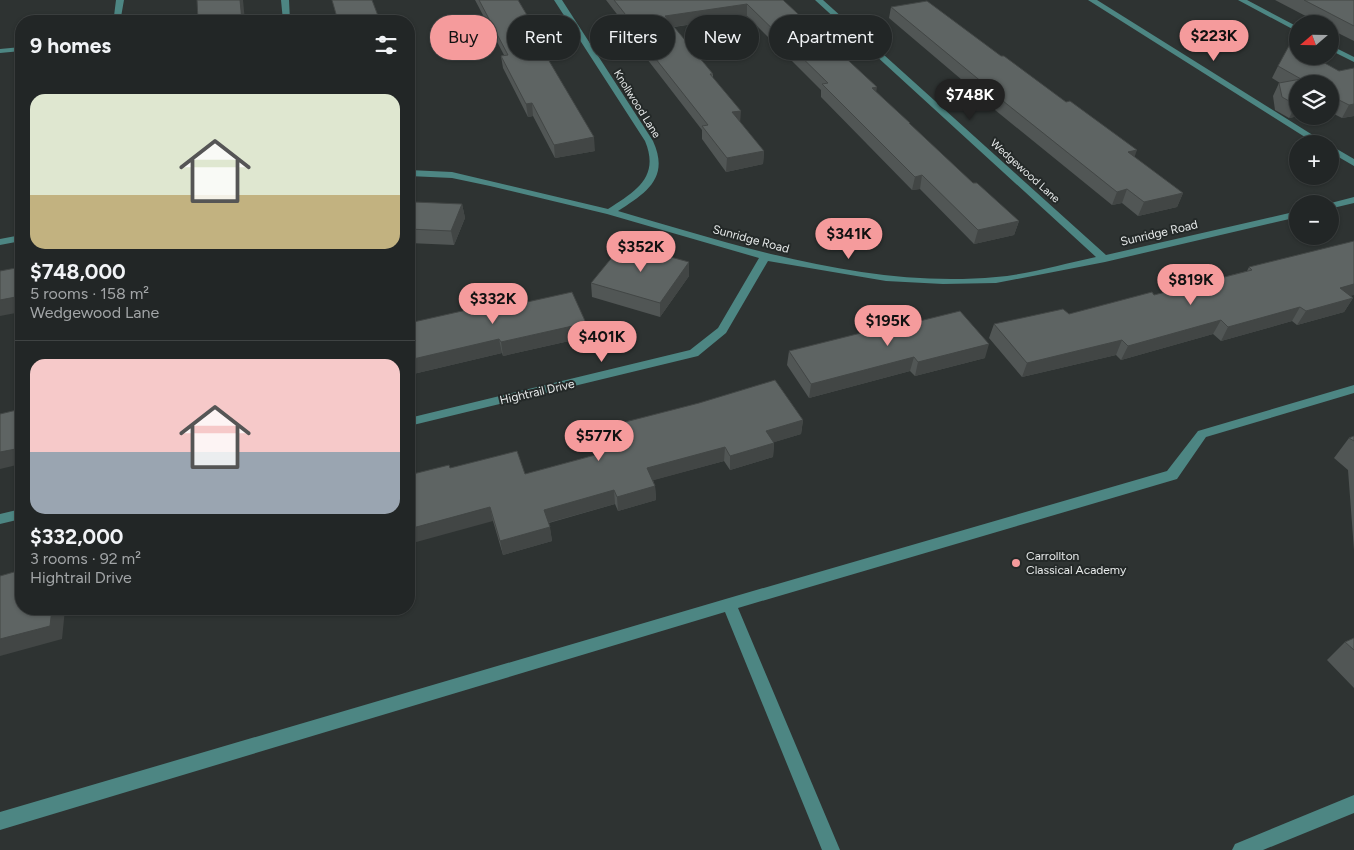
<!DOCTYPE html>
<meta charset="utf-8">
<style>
body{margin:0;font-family:Figtree,sans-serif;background:#2e3232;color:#f1f3f6;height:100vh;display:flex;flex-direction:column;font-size:19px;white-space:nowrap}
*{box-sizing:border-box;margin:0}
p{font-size:16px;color:#a2a5a7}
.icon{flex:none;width:28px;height:28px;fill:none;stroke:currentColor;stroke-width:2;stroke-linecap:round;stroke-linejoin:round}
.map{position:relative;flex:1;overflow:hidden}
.sheet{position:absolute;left:15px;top:15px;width:400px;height:600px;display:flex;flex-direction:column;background:#222626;border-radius:20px;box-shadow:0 1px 4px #0004,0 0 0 1px #3f4343}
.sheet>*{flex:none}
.hud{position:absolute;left:430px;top:15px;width:475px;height:45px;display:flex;gap:10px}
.needle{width:32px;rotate:250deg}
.controls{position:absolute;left:1289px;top:15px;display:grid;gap:10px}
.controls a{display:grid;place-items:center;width:50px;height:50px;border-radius:50%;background:#222626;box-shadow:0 1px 4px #0004,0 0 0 1px #3f4343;font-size:25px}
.price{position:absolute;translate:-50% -42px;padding:0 11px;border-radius:18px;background:#f59b9c;color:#111;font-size:16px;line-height:32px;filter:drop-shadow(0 1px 2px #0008)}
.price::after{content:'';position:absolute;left:50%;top:30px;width:15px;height:11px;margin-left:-8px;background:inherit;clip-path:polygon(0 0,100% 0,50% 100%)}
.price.active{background:#222;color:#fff}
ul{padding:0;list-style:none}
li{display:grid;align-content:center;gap:10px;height:265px;padding:0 15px}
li+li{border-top:1px solid #3f4343}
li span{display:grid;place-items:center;height:155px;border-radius:15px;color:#555}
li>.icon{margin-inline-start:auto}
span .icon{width:90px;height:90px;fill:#fffc;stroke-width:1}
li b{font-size:21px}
h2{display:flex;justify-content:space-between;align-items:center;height:60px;padding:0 15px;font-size:21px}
.chip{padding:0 18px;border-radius:22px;background:#222626;box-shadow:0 1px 4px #0004,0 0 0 1px #3f4343;font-size:18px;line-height:45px}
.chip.active{background:#f59b9c;color:#111}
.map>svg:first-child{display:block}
</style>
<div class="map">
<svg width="1354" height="850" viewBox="0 0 1354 850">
<rect width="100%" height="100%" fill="#2e3332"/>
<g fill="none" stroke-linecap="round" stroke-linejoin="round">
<path fill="#4d8683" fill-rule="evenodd" d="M116 0H124L121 17 116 21H109L114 16Z
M281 0H289L290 21H283Z
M554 0H562L653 141C670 178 646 193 618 211 738 246 870 289 996 277 1030 274 1063 264 1096 257L815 0H823L1106 255 1298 211V217L1105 262 996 283 943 284 886 281 768 261 726 333 698 356 409 426V418L690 350 718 328 759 258 607 214 490 186 452 178 409 176V170L452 172 608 209C636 191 660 177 645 141Z
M1088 0H1097L1327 144H1316Z
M1238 0H1247L1298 27V32Z
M1330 45 1354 57V62L1330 50Z
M21 47V51L0 53V49Z
M1330 145 1354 159V166L1330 152Z
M1354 197V203L1333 208 1330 209V204H1327Z
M21 235V241L0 245V239Z
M1354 385V393L1206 437 1177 479 738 608 840 850H822L725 612 0 830V812L729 598 1167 471 1198 431Z
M21 509V519L0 524V514Z
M1354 795V813L1263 850H1232L1235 844Z"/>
</g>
<path fill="#515655" d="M475 0H518L537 32 538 43 595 151 555 158 533 116 528 117 503 68 501 56 504 55Z
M606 0H783L910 125 973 183 1019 221 1014 235 974 244 920 189 912 190 821 97V90L747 16 674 27 713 74V78L740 122 764 151 763 164 726 172 702 139V130L630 37V31Z
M1275 0H1354V41L1330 29V24H1321Z
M891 7 1001 56 1066 102 1134 157 1183 193 1177 207 1138 216 1122 203 1112 205 995 110V108L889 18Z
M1278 66 1339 71 1354 68V116L1342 118 1330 112V84L1298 116H1299L1289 118 1275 110 1273 96 1279 83H1280L1272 78Z
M462 204 465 218 454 245 409 243V213Z
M689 262V276L660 317 592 297 591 283Z
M1249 267 1351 296 1353 298 1344 312 1297 325 1292 321 1221 341 1213 334 1121 360 1116 355 1022 377 989 338 994 324 1069 314 1154 295 1247 271Z
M473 314 587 337 503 356 502 353 409 375V323Z
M863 335 985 358 915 376 910 371 809 398 787 365 789 351Z
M803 420 801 434 774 442 773 457 730 470 724 461 653 480 655 486 656 500 618 511 615 504 549 523 552 541 503 555 493 521 450 468 525 474 595 455 591 445 590 431Z
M1354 436V550L1348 470 1334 458 1349 438Z
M1354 638V688L1327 660 1345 642Z"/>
<path fill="#424645" d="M240 0H243L245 21H242Z
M747 4V16L665 28V16Z
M532 32H537L538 44Z
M877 87 875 99 872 88Z
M1335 98 1330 108V99Z
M532 103 533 116 528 117 526 104Z
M1354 104V116L1342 118 1349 105Z
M1296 105H1298V116H1299L1289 118Z
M741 111 740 124 732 112Z
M409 134H413L415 147 409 148Z
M594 137 595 151 555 158 554 145Z
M1137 150 1132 164 1128 152Z
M764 151 763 164 726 172 727 158Z
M922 175 920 189 912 190 915 177Z
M1127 189 1122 203 1112 205 1117 192Z
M1183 193 1177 207 1138 216 1144 202Z
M462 204 465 218 454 245 451 231Z
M1019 221 1014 235 974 244 978 230Z
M689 262V276L660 317V303Z
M1354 284V295L1331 302 1340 288Z
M21 296V312L0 316V300Z
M1353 298 1344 312 1297 325 1306 311Z
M1300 307 1292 321 1221 341 1228 327Z
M1221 320 1213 334 1121 360 1128 346Z
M586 323 587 337 503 356 501 342Z
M499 339 502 353 409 375V360Z
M1122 340 1116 355 1022 377 1027 363Z
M989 344 985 358 915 376 918 362Z
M914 357 910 371 809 398 811 384Z
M803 420 801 434 765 445 766 431Z
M774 443 773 457 730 470V456Z
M725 447 724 461 647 482V468Z
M21 448V464L0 469V452Z
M655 486 656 500 618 511 617 497Z
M614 490 615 504 547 523 544 510Z
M490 507 493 521 409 544V529Z
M550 527 552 541 503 555 500 541Z
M52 609H65L62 639 0 656V639Z"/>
<path fill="#5e6463" stroke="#424645" d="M197 0H240L242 21H198Z
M332 0H372L380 21H338Z
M479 0H518L537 32H532L594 137 554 145 532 103 526 104 501 56 508 55Z
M614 0H783L877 87 872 88 910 123H909L973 183H977L1019 221 978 230 922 175 915 177 822 84 828 83 747 4 665 16 713 74H710L741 111 732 112 764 151 727 158 702 126 708 125 629 25 633 24Z
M1304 0H1354V26Z
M927 1 1001 56H1004L1066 102 1070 101 1137 150 1128 152 1183 193 1144 202 1127 189 1117 192 998 97H1000L891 7Z
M1290 44 1298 48V56H1312L1339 71 1354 68V104L1349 105 1335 98 1330 99V84H1298V105H1296L1282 97 1279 83 1301 79 1278 66Z
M409 123 413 134H409Z
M414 202 462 204 451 231 409 229V213Z
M1354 241V284L1340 288 1353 298 1306 311 1300 307 1228 327 1221 320 1128 346 1122 340 1027 363 994 324 1063 309 1069 314 1152 292 1154 295 1252 270 1249 267Z
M623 244 689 262 660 303 591 283Z
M21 267V296L0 300V271Z
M572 292 586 323 501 342 499 339 409 360V323L471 309 473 314Z
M960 311 989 344 918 362 914 357 811 384 789 351 861 333 863 335Z
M775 380 803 420 766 431 774 443 730 456 725 447 647 468 655 486 617 497 614 490 544 510 550 527 500 541 490 507 409 529V475L449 465 450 468 517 451 525 474 599 454 590 431 699 403Z
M21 409V448L0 452V414Z
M1354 436V441L1349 438Z
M21 570V609H52L50 626 0 639V576Z
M1354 638V650L1345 642Z"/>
<circle fill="#f59b9c" stroke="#242928" stroke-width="2" cx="1016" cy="563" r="5"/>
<g text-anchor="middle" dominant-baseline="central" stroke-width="4" stroke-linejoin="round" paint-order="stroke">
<g font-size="11" fill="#e7eaea" stroke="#242928">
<text transform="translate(637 104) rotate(58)">Knollwood Lane</text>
<text transform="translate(1025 171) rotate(42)">Wedgewood Lane</text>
</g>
<g font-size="12" fill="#e7eaea" stroke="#242928">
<text transform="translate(1159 233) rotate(-13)">Sunridge Road</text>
<text transform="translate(751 239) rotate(15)">Sunridge Road</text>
<text transform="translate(537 392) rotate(-13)">Hightrail Drive</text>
</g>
<g font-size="12" fill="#e7eaea" stroke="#242928" text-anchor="start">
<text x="1026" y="556">Carrollton<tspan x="1026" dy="14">Classical Academy</tspan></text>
</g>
</g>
</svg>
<div class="controls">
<a><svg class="needle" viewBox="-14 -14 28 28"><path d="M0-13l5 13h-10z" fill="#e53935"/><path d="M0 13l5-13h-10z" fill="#a2a5a7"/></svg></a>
<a><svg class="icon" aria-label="layers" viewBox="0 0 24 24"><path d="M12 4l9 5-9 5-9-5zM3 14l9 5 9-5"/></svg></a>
<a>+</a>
<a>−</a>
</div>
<b class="price" style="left:1214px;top:62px">$223K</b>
<b class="price active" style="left:970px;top:121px">$748K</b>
<b class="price" style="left:849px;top:260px">$341K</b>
<b class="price" style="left:641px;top:273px">$352K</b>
<b class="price" style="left:1191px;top:306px">$819K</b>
<b class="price" style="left:493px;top:325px">$332K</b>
<b class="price" style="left:888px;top:347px">$195K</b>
<b class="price" style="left:602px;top:363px">$401K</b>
<b class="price" style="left:599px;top:462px">$577K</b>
<div class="hud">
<a class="chip active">Buy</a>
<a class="chip">Rent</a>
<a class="chip">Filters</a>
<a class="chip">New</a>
<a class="chip">Apartment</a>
</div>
<section class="sheet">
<h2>9 homes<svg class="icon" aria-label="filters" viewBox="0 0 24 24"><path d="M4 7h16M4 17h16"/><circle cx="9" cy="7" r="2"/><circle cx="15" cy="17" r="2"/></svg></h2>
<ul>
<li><span style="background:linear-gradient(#dfe7d0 65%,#c2b280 0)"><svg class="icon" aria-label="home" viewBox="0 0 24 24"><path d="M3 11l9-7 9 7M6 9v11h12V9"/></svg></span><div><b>$748,000</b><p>5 rooms · 158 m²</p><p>Wedgewood Lane</p></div></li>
<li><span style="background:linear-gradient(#f6c9c9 60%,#9aa5b1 0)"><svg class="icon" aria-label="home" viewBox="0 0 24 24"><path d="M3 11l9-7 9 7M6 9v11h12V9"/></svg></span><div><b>$332,000</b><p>3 rooms · 92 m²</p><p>Hightrail Drive</p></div></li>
</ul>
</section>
</div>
